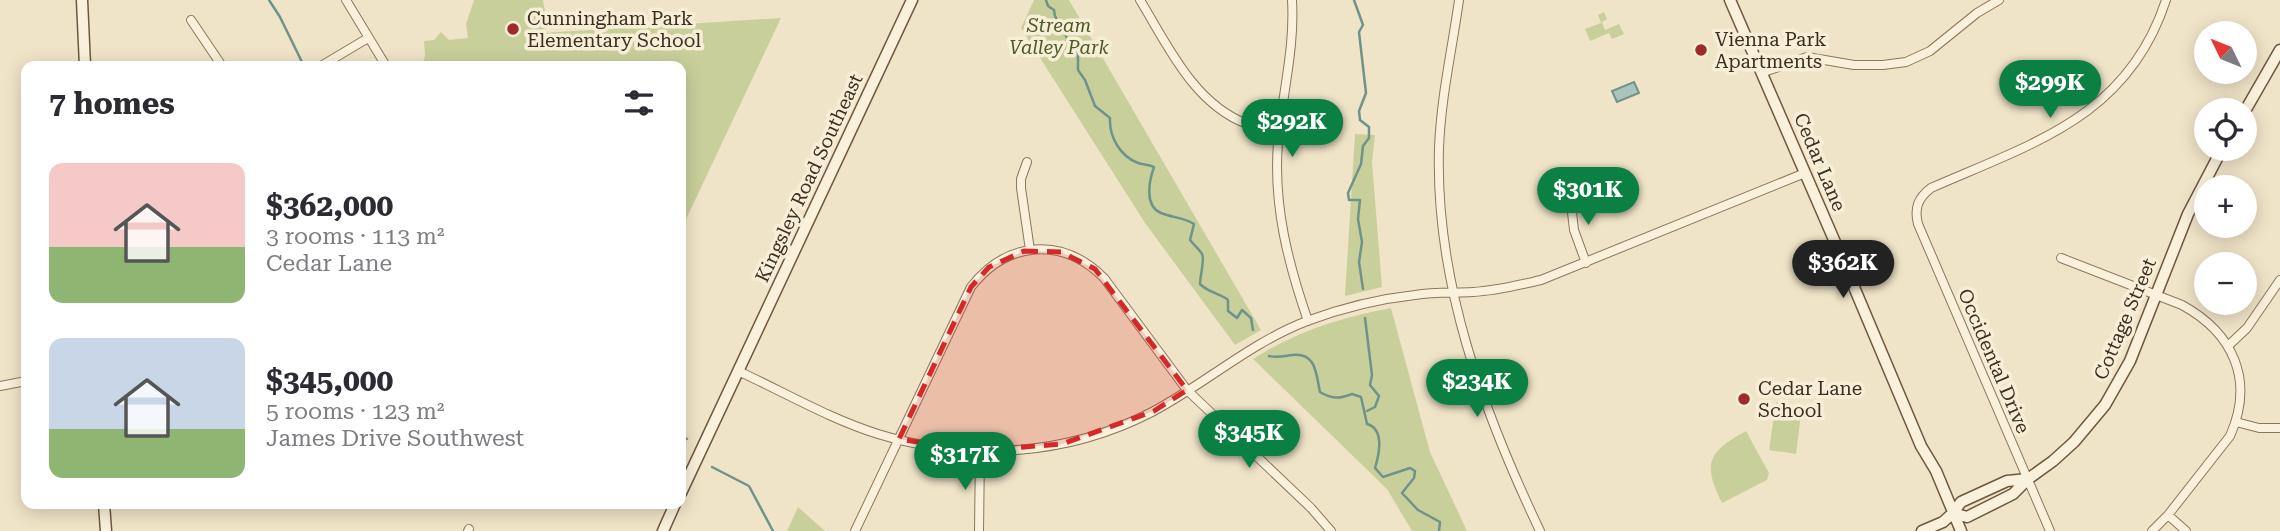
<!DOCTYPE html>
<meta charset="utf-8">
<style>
body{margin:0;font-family:"Roboto Serif",serif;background:#f2f2f3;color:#2b2b33;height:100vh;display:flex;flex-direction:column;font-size:26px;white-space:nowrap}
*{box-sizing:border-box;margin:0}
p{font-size:23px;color:#7c7c81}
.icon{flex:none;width:38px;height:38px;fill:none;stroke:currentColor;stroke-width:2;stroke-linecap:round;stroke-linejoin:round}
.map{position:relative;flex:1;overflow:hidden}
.sheet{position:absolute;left:21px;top:61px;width:665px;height:448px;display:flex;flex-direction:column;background:#fff;border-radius:14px;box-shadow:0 4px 18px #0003}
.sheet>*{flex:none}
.needle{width:46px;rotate:313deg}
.tools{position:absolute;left:2194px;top:21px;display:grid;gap:14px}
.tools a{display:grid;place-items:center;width:63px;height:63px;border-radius:50%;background:#fff;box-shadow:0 4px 18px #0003;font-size:35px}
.price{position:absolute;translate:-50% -60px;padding:0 16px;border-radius:24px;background:#0b8043;color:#fff;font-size:23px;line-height:46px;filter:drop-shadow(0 2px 4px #0008)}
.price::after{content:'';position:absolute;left:50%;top:42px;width:21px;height:16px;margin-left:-10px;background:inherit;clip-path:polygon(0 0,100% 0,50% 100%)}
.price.on{background:#222;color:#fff}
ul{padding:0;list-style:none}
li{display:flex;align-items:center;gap:21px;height:175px;padding:0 28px}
li span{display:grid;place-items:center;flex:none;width:196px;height:140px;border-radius:14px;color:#555}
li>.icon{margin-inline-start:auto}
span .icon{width:84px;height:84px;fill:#fffc;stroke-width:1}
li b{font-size:30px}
h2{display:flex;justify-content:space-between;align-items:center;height:84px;padding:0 28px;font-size:30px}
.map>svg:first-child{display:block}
</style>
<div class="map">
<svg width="2280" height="531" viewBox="0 0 2280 531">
<rect width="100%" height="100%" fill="#f0e4c8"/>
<path fill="#c9cf9b" d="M474 0H543L548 28 527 34 781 18 681 230V66H422L425 56 424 41 434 40 441 32 449 40 468 38 466 24Z
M1034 0H1069L1261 330 1235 345 1145 223 1021 28Z
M1604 12 1607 19 1602 22 1605 30 1619 24 1624 34 1612 39 1609 33 1590 41 1585 29 1601 23 1598 15Z
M1355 134 1375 135 1372 162 1382 287 1345 296Z
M1391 308 1430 452 1467 531H1412L1387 489 1253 359C1295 332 1342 317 1391 308Z
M1776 402 1802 407 1796 454 1769 450Z
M1746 431 1769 473 1767 480 1722 503C1702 463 1708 452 1746 431Z
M798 507 825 531H787Z"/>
<path fill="#a9c4bc" stroke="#6f938a" stroke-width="2" d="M1634 82 1639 93 1617 102 1612 91Z"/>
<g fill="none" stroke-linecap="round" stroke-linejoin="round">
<path stroke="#6f938a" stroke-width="2.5" d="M269 0 280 17 302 62
M1046 0 1048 6 1054 10 1055 16 1067 38 1076 47 1078 55V70L1085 80 1095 106 1110 118C1109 137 1120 156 1138 163 1143 165 1148 164 1154 167 1149 181 1144 206 1161 213 1173 218 1183 217 1194 224L1190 240C1194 245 1199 249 1202 254 1205 258 1200 277 1200 284 1209 293 1219 293 1228 300V311L1237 318 1242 310 1251 318 1253 330
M1354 0 1363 25 1359 32 1366 93 1359 111 1360 120 1369 127V138L1363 146 1361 164 1348 193 1349 200H1360L1358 219 1362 242 1359 262 1363 289
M1365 318 1372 375 1370 385 1379 396 1375 407 1367 411
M1269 356C1277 358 1284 356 1292 355 1317 352 1316 375 1320 392 1331 399 1340 399 1352 394L1361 397 1367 424C1385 429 1379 455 1375 468L1383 477 1410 468 1415 471 1414 478 1402 493 1418 510 1440 522 1439 531
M681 436 687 439
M712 467 749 486 773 531"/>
<defs>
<path id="street" d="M346 0 386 66
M1140 0C1168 46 1194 104 1247 124 1257 128 1269 129 1279 131
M1292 0C1295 49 1282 95 1278 143 1273 205 1288 263 1308 321
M1459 0C1452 50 1441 97 1439 148 1435 282 1483 411 1540 531
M191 20 222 66
M321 66 368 38
M1761 73 1807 57 1854 65H1883L1906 62 1930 51 1977 13 1999 0
M1027 162 1021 179V188L1030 250
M1570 195 1574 230 1586 263
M2061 258 2182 305C2233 333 2255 380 2230 436L2168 515 2152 531
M2228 346 2247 328 2280 280
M738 371C784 392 830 419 878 434 969 462 1067 456 1152 412 1205 384 1250 343 1307 321 1342 308 1378 299 1415 295 1434 292 1454 293 1473 292 1496 291 1519 285 1541 280L1805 173
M0 386 26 381
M2236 422 2259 428H2280
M2168 515 2186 531
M468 531 469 529
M855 531 971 287C1007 241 1062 236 1104 278L1187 390 1311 508 1331 531
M979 531 980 452
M2050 531 1918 224C1914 208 1918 198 1931 188 2033 143 2128 117 2166 0"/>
<path id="secondary" d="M82 0 85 66
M1730 0 1838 249 1921 446 1936 471 1961 531
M2245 111 2280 50
M681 493 912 0
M104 504 106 531
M1953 513 1967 517 2013 494 2028 479 2053 461 2074 442 2105 405 2130 361 2188 214 2222 149
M663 531 675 504
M1922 531 1943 522 1953 513 1961 502 2007 481 2028 479"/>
</defs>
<use href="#street" stroke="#8d765c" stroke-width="10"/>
<use href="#secondary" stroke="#6f573f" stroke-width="13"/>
<use href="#street" stroke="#faf1dc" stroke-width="8"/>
<use href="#secondary" stroke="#faf1dc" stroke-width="10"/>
</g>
<path fill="#d62828" fill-opacity="0.2" stroke="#d62828" stroke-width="5" stroke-dasharray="14 9" stroke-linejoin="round" d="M1024 251 1061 252 1095 269 1187 390 1154 411 1062 444 973 451 899 439 971 287 989 267Z"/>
<g fill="#9e2a2b" stroke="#f7eed8" stroke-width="2.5">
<circle cx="513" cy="29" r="7"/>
<circle cx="1701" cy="50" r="7"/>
<circle cx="1744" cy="399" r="7"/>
</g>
<g text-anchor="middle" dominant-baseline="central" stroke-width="7" stroke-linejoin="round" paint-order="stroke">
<g font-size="19" fill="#3d2e20" stroke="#f7eed8" text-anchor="start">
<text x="527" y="18">Cunningham Park<tspan x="527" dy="22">Elementary School</tspan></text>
<text x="1715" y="39">Vienna Park<tspan x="1715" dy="22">Apartments</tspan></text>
<text x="1758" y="388">Cedar Lane<tspan x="1758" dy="22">School</tspan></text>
</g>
<g font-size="19" font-style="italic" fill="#4d5a26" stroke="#f7eed8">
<text x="1059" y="25">Stream<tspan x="1059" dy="22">Valley Park</tspan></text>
</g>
<g font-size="19" fill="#3d2e20" stroke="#f7eed8">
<text transform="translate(1820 162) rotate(67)">Cedar Lane</text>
<text transform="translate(809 178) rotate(-65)">Kingsley Road Southeast</text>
<text transform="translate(2125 319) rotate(-67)">Cottage Street</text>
<text transform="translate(1994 361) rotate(67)">Occidental Drive</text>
</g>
</g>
</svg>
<div class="tools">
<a><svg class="needle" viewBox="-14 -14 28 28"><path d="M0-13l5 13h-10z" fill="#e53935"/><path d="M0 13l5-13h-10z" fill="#7c7c81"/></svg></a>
<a><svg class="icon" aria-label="locate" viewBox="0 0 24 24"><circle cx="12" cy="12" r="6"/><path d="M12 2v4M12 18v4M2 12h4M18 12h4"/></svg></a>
<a>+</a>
<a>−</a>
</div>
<b class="price" style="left:2050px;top:120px">$299K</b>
<b class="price" style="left:1292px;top:159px">$292K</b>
<b class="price" style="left:1588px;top:227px">$301K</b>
<b class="price on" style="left:1843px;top:300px">$362K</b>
<b class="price" style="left:1477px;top:419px">$234K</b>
<b class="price" style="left:1249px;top:470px">$345K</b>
<b class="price" style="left:965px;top:492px">$317K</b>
<section class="sheet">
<h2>7 homes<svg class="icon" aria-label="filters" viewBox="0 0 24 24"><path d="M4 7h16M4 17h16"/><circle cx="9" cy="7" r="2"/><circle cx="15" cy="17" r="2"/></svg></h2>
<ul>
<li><span style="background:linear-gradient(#f6c9c9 60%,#8fb573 0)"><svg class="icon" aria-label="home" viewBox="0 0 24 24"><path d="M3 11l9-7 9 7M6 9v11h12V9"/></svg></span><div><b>$362,000</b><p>3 rooms · 113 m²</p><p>Cedar Lane</p></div></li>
<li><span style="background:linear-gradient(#c9d6e8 65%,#8fb573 0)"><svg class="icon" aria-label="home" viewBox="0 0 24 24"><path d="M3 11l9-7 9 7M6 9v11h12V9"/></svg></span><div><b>$345,000</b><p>5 rooms · 123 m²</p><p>James Drive Southwest</p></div></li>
</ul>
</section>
</div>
